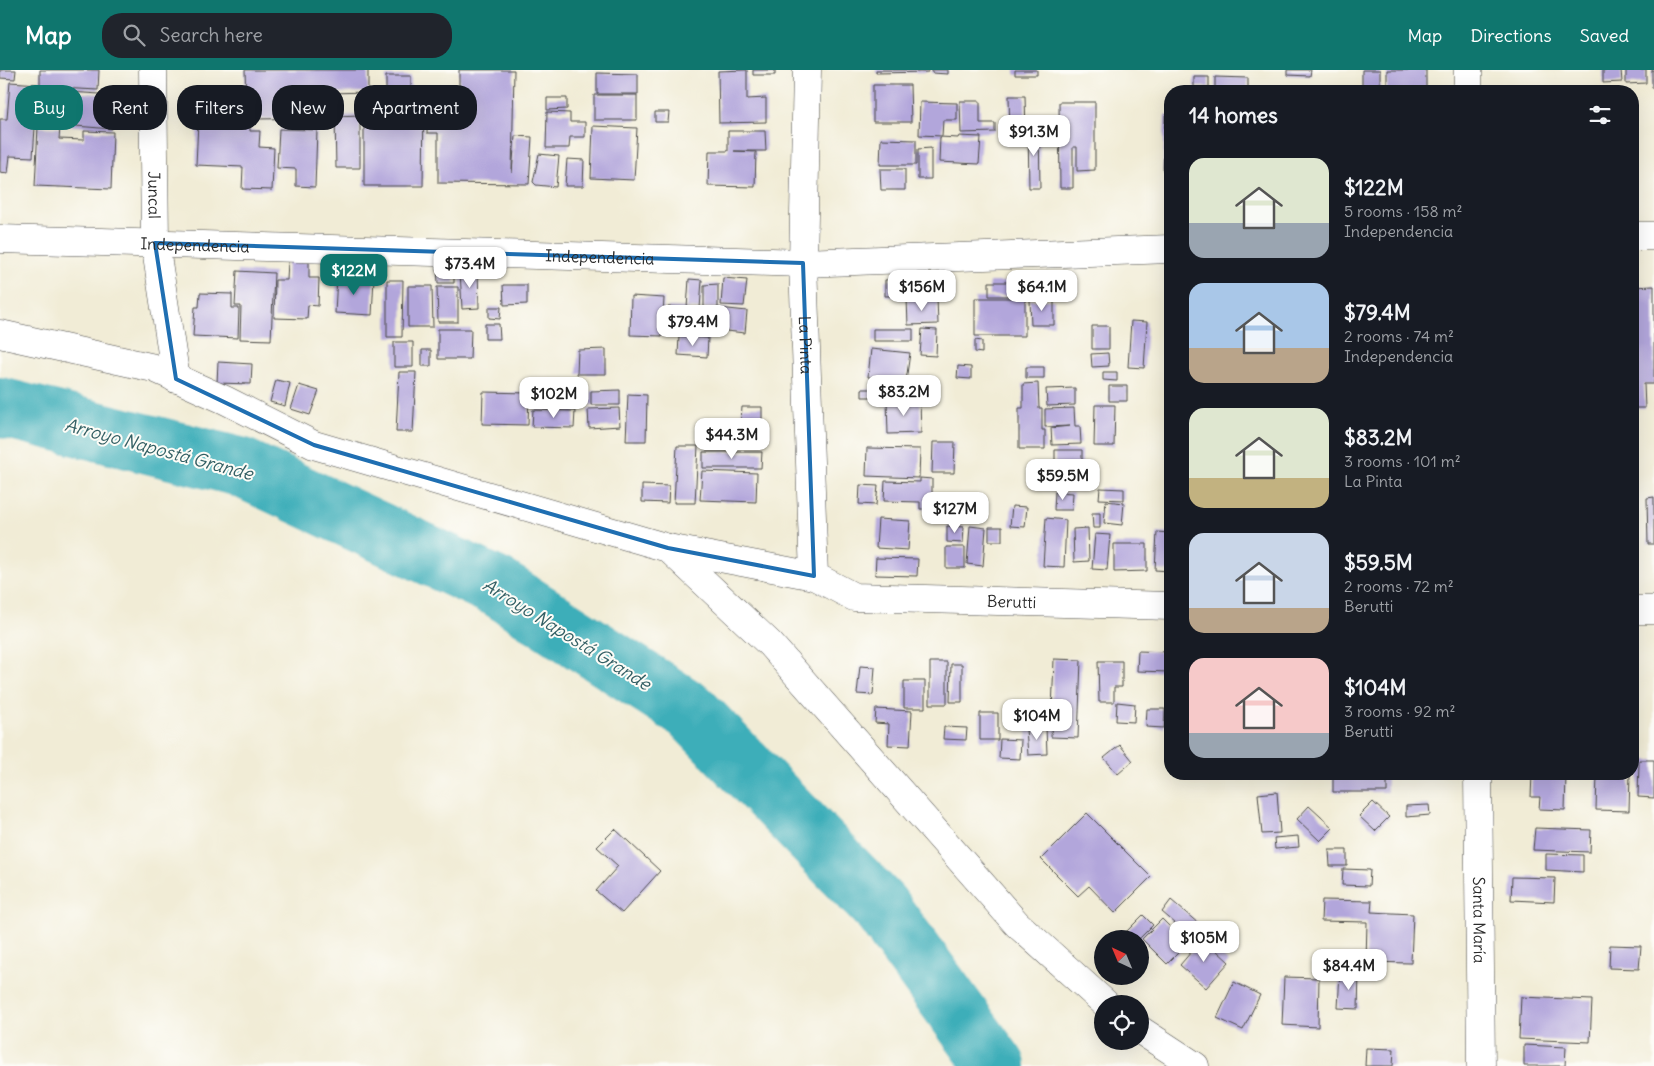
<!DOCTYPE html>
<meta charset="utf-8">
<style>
body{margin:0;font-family:Delius,sans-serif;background:#20242c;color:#f1f3f6;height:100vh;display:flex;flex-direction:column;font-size:19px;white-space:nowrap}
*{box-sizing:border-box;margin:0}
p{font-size:16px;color:#9ea1a6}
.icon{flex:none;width:28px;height:28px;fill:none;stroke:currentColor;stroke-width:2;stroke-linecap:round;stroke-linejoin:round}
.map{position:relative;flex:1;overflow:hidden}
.panel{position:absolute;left:1164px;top:15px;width:475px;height:695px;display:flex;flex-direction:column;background:#171b24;border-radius:20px;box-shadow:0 5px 20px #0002}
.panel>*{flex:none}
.top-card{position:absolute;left:15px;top:15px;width:475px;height:45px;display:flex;gap:10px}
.needle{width:32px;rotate:316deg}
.fabs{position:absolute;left:1094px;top:860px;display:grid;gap:10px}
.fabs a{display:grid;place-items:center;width:55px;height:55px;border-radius:50%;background:#171b24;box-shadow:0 5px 20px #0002;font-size:25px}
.price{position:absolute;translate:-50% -42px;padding:0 11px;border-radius:10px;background:#fff;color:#222;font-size:16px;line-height:32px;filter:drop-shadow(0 1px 2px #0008)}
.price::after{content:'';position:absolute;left:50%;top:30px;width:15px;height:11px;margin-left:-8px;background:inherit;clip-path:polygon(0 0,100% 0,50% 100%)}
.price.current{background:#0f766e;color:#fff}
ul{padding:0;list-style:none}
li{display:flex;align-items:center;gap:15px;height:125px;padding:0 25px}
li span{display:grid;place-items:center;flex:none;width:140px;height:100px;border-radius:15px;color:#555}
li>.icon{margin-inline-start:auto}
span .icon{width:60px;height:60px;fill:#fffc;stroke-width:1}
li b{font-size:21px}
h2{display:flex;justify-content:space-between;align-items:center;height:60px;padding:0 25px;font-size:21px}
.tag{padding:0 18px;border-radius:20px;background:#171b24;box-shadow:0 5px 20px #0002;font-size:18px;line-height:45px}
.tag.current{background:#0f766e;color:#fff}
header{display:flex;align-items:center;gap:30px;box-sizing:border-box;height:70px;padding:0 25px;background:#0f766e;color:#fff}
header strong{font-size:24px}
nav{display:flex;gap:28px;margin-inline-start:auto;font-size:18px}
.search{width:350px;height:45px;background:#20242c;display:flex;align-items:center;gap:12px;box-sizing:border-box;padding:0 18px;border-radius:20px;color:#9ea1a6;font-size:19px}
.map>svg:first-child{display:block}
</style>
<header>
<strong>Map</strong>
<div class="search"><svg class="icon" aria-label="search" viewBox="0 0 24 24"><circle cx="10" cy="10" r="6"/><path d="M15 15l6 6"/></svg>Search here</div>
<nav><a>Map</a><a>Directions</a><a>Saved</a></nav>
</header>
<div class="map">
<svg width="1654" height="996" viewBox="0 0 1654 996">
<rect width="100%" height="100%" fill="#fdfcf7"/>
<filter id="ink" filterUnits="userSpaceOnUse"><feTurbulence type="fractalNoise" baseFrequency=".02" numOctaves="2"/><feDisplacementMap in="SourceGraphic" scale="10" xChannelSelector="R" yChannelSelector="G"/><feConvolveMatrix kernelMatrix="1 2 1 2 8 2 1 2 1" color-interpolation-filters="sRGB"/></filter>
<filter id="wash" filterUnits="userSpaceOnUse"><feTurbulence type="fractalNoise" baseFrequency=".0096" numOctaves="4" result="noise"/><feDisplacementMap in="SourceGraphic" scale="20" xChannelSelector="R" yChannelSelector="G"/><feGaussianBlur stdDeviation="1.12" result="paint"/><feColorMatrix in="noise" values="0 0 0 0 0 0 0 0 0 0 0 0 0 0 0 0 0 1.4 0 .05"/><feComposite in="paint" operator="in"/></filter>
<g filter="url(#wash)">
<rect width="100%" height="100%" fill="#f1ecd6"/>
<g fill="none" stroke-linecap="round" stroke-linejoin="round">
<path stroke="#3eaeb9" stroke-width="60" d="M0 337 240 397 499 518 690 641 880 837 996 996"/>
</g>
<g id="blocks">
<path fill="#b2a6db" d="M0 0H16L15 9 0 8Z
M40 0H99L98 20 40 17Z
M245 0H368V22L330 23V48L256 49V29L246 30Z
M459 0H514L512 103 515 66 532 67 529 114 438 113V63H427L428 19 459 20Z
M747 0V29L766 28V52L719 53 718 1Z
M753 0H775V5H753Z
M876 0H928V2L876 3Z
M932 0H948V4L932 3Z
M1015 0H1037V5H1015Z
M1287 0H1311L1310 6 1287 5Z
M1362 0H1380V21H1362Z
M1387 0H1426V21H1387Z
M1603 0H1621L1622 12 1603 13Z
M1626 0H1646V13L1626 14Z
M1652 0H1654V18H1652Z
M597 3 638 4V24H597Z
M386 6H411V32H424L423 116H364V32H386Z
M1194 7H1209V17H1194Z
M1215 7 1248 8V21H1215Z
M10 12 38 14 33 87 10 86 8 103 0 102V49H7Z
M873 15H910L911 52H873Z
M40 20 114 25 112 59 51 54 52 41H38Z
M594 25H637V50H594Z
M1009 26H1025L1026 64H1010Z
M547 28H567V39L547 40Z
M960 31H980V53H995V62L961 63Z
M920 32 957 33V50H943L942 66 919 65Z
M1059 32H1095V100L1077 101V77H1073V118H1060Z
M547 42 570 43V52H585V67H570L569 78H546Z
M655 42H669L668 52H655Z
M360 45V98H336L335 46Z
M1165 45 1170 46V101H1163Z
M198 52 250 54V61H260L259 77 274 78 272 120 242 119 243 97 196 95Z
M593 56 637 58 634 110 591 108Z
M1028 56H1039L1040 118H1029Z
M38 57 60 58 59 69 84 70V61L113 62 111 119 35 116Z
M279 59 317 60 315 117 296 116V99L277 98Z
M728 61H765L766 81H734L756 82 755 117 708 116 709 81H728Z
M959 66 981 67 979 94 939 92 940 67 958 68Z
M881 69 916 70V95H880Z
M931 78V109H918V79Z
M539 84 559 86 556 117 536 115 533 112Z
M567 89 584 90 583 116H565Z
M880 99H905V120H881Z
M288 191 309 192V208H319L318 236 308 235 307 249 274 248 275 210H287Z
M437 197H454V213H438Z
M478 199 479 238 462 239 460 200Z
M237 201 274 203 271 270 240 269 241 236H235Z
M337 206 374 208 372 245 335 243Z
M723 208 747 210 744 236 721 235Z
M689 209 702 210 700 239 687 238Z
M928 209 929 225 885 226V210Z
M387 210H403L402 267H387Z
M989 212H1015V226H989Z
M718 214V238H704V215Z
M503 215H527V234L504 235Z
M408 216H432L433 257H408Z
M1654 216V314H1644L1645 338H1632V217Z
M437 217H458V252H438Z
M200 223 232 224V238H239L238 268 193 266 195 237H199Z
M631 226 664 228 662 266 630 265Z
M937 228 938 254 908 255 907 229Z
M975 228H1025V266H975Z
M1030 230H1054V255H1031Z
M489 237H501L500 249 489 248Z
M668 237 687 238 686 265 666 264Z
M719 238 747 241 745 263 717 260Z
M1131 251 1147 252 1144 298 1128 297Z
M485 254H499L500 269H485Z
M1092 256H1109V279H1092Z
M438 259H471L470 289H438Z
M873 259H913V271H873Z
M922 259 937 260 936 286 920 285Z
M679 266 708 268 707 287 678 285Z
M975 270 982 271V283L975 282Z
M394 272H413V297H394Z
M606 279V304H577L578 280Z
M871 279 910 283 906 311 868 307Z
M422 280H431V296H422Z
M1108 283 1109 296 1092 297 1091 284Z
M218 292 252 294 251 314 217 313Z
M958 296 971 297V309L957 308Z
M1026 297H1044V308H1026Z
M399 302H416L413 362H396Z
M1103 302H1117V311L1103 310Z
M276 310 290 313 285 336 270 332Z
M1038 313 1039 338H1042V360H1045V379H1019V338H1023V314Z
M299 315 319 321 310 345 291 339Z
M1109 316H1127V331H1109Z
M1075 318V335L1047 336 1046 319Z
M862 319H886V327H862Z
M620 320V335H591V321Z
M483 322 529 323 528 355 482 354Z
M628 324 647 325 646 371H626Z
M920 330 921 363 888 364 887 331Z
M1095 335H1115L1114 376H1094Z
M742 337H762V373H728V350H741Z
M619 338 620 356 589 358 588 339Z
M1074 338 1075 356H1080L1081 374 1052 375 1051 358 1070 356 1045 357V339Z
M533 340 575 341 574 358 532 357Z
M933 372H955L954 403H932Z
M677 376H698L695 433H674Z
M867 378 920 379 919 408 866 406Z
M1055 380H1082V405H1055Z
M703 382H762L761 398H703Z
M702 401 757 403 756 432 700 430Z
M920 408 932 409V439H920V432L884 431 885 411 920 412Z
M642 415 669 416 668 433 642 432Z
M860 415 878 416 876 435 859 434Z
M1100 418 1124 419V430L1099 429Z
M1055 422 1073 423 1072 440H1054Z
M1654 427V474H1648L1647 428Z
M1106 431 1124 433 1122 455 1104 453Z
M1012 436 1027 437 1025 457 1010 456Z
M1092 443H1100V458H1093Z
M1046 448 1066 450 1064 497 1043 496Z
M878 449 910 451 908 480 876 478Z
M947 456 964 457 963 473 947 472Z
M970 456 986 458 983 496 967 494Z
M989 457H1002V471H989Z
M1088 458 1089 491 1074 492 1073 459Z
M1157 462 1170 463V501L1155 500Z
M1095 464 1110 465 1107 500 1092 499Z
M1114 474H1147V501L1114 502Z
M946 477H965V498H946Z
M876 488 918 489 917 506 875 505Z
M1138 581 1170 582 1169 602 1137 601Z
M1054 589 1081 590 1078 668 1051 667Z
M1098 591H1122V617H1114V632H1099Z
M930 592H947V634H930Z
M951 594H962V632H950Z
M860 596 875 597 873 625 857 624Z
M904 611H925V638H904Z
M1117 632 1135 634 1134 652 1116 651Z
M876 639 912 641 910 676 888 675 889 654 875 653Z
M1147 639H1165L1164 658 1146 657Z
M980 643H998V670H980Z
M944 657 967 658 966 670 943 669Z
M1046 657 1047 684 1028 685 1026 659Z
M1000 669 1021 670 1020 689 999 688Z
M1120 675 1133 691 1118 704 1104 688Z
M1639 690H1654V728L1638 727Z
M1532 704 1566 705 1565 740 1539 739 1540 727H1531Z
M1597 704H1630L1629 741 1596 740Z
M1333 708H1387V722H1333Z
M1277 722 1280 763 1262 764 1258 724Z
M1373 732 1389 747 1375 761 1359 746Z
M1429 735 1430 745 1406 747V736Z
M1309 736 1333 758 1320 771 1297 749Z
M1087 743 1151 807 1115 843 1089 816 1078 826 1041 789Z
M1535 758 1591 760 1590 782 1533 780Z
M615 759 660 801 622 843 596 821 618 796 597 777Z
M1298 766 1299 777 1275 779 1274 768Z
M1329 780H1347V796H1330Z
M1546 784 1583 785V802L1546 800Z
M1343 799 1370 800 1369 816 1342 815Z
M1512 807 1555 808 1554 832 1511 830Z
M1171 830 1199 854 1189 865 1162 842Z
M1322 830 1372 831 1371 842 1413 844 1411 893 1366 892 1367 852 1321 851Z
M1143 845 1153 855 1139 869H1119Z
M1162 849 1187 874 1167 894 1142 869Z
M1203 868 1229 892 1206 918 1180 895Z
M1610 875 1641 876 1639 899 1609 898Z
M1340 902 1359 903 1358 939 1338 938Z
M1284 907 1319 908 1318 957 1282 955Z
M1234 912 1260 925 1243 960 1217 948Z
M1521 927 1592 930 1590 972 1519 969Z
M1524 975 1566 977 1565 996H1524Z
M1366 978 1394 979 1393 996H1365Z"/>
</g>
</g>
<g filter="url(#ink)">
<use href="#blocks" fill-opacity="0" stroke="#494845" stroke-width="1"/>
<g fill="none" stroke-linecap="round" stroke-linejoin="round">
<defs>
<g id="minor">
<path id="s1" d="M153 0 155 173 176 309"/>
<path id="s2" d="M807 0 803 193 814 506 854 527 1170 536"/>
<path d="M1468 0V21"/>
<path d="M1632 166H1654"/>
<path id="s3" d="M0 169 803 193 1170 179"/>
<path d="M0 264 154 298 225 330 314 375 668 478 770 574 1017 854 1106 934"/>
<path d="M668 478 814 506"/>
<path d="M1632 540H1654"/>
<path id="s4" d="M1478 704 1481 996"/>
<path d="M1140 960 1195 996"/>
</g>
</defs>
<use href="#minor" stroke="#494845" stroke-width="29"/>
<use href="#minor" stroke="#fff" stroke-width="28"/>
</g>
</g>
<path fill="none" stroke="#1f6fb2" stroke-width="4" stroke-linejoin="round" d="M155 173 803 193 814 506 668 478 314 375 176 309Z"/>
<g text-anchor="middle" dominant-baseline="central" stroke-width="4" stroke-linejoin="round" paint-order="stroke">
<g font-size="16" fill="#2b2b2b" stroke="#fdfcf7">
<text stroke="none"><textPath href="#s1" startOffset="125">Juncal</textPath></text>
<text stroke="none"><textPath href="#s3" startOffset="195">Independencia</textPath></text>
<text stroke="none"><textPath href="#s3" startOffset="600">Independencia</textPath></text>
<text stroke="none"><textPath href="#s2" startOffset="275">La Pinta</textPath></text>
<text stroke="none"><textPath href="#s2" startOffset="709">Berutti</textPath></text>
<text stroke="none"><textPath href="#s4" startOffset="146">Santa María</textPath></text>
</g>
<g font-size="18" font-style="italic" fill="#335f64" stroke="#fdfcf7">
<text transform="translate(159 379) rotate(15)">Arroyo Napostá Grande</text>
<text transform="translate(567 564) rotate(32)">Arroyo Napostá Grande</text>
</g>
</g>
</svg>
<div class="fabs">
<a><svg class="needle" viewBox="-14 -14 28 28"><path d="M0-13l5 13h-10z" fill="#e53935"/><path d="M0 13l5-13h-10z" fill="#9ea1a6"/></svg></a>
<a><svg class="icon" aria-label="locate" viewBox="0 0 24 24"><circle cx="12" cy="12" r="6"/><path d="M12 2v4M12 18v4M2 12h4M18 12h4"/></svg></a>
</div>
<b class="price" style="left:1034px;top:87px">$91.3M</b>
<b class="price" style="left:470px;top:219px">$73.4M</b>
<b class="price current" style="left:354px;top:226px">$122M</b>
<b class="price" style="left:922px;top:242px">$156M</b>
<b class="price" style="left:1042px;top:242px">$64.1M</b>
<b class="price" style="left:693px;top:277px">$79.4M</b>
<b class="price" style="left:904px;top:347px">$83.2M</b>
<b class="price" style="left:554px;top:349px">$102M</b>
<b class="price" style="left:732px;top:390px">$44.3M</b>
<b class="price" style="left:1063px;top:431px">$59.5M</b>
<b class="price" style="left:955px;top:464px">$127M</b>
<b class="price" style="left:1037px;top:671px">$104M</b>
<b class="price" style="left:1204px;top:893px">$105M</b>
<b class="price" style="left:1349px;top:921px">$84.4M</b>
<div class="top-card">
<a class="tag current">Buy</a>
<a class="tag">Rent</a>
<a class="tag">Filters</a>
<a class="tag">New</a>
<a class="tag">Apartment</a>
</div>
<section class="panel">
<h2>14 homes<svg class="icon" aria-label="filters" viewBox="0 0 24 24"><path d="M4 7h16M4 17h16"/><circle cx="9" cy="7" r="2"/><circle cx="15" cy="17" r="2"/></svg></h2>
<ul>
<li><span style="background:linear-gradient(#dfe7d0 65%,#9aa5b1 0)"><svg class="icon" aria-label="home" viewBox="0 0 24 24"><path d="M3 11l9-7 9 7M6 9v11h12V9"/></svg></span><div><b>$122M</b><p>5 rooms · 158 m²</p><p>Independencia</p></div></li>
<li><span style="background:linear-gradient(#a9c7e8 65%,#b9a48a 0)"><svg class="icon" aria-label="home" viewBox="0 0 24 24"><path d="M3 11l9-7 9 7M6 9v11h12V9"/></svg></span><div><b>$79.4M</b><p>2 rooms · 74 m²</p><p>Independencia</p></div></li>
<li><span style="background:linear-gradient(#dfe7d0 70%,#c2b280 0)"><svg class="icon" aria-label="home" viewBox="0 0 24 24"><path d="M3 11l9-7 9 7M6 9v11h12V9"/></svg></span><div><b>$83.2M</b><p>3 rooms · 101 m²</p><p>La Pinta</p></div></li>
<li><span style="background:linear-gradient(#c9d6e8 75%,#b9a48a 0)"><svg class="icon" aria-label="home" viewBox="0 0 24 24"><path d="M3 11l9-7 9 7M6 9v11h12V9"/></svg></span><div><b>$59.5M</b><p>2 rooms · 72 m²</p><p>Berutti</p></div></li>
<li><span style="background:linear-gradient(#f6c9c9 75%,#9aa5b1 0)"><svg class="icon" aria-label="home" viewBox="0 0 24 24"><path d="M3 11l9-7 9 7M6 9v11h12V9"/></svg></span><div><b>$104M</b><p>3 rooms · 92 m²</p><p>Berutti</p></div></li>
</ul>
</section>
</div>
